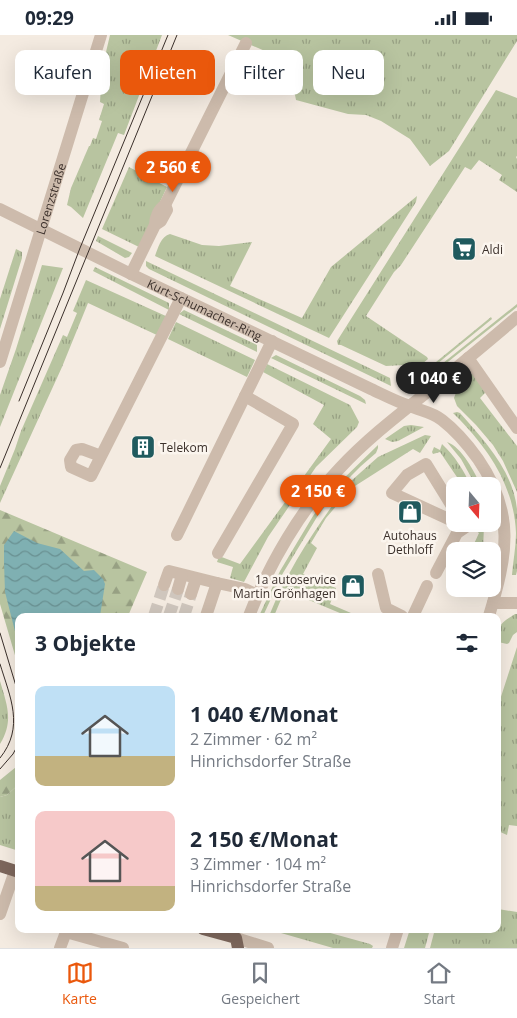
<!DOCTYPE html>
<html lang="de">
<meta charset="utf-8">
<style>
body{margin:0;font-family:"Open Sans",sans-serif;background:#f2f2f3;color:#1f2937;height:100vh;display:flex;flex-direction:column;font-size:19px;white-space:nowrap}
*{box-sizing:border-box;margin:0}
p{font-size:16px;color:#747a83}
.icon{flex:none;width:28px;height:28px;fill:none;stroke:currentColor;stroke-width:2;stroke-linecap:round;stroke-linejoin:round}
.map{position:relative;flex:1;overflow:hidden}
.drawer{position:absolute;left:15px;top:578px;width:486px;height:320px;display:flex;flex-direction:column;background:#fff;border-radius:10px;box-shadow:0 5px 20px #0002}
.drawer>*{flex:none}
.banner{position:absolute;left:15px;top:15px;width:488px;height:45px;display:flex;gap:10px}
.needle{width:32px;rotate:161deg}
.tools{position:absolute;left:446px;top:442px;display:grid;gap:10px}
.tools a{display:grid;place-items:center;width:55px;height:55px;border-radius:10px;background:#fff;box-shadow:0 5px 20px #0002;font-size:25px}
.price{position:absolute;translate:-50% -42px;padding:0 11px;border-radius:18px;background:#ea580c;color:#fff;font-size:16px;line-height:32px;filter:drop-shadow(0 1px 2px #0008)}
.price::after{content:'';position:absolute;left:50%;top:30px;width:15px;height:11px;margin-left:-8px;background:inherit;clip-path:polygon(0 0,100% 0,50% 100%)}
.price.current{background:#222;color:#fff}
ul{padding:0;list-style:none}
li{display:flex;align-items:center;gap:15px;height:125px;padding:0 20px}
li span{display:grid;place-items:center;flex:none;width:140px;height:100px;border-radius:10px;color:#555}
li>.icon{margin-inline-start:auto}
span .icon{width:60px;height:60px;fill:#fffc;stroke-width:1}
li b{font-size:21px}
h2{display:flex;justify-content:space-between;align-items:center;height:60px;padding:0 20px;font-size:21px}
.chip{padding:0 18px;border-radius:10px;background:#fff;box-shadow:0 5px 20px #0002;font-size:18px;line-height:45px}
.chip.current{background:#ea580c;color:#fff}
.status{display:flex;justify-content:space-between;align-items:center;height:35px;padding:0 25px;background:#fff;direction:ltr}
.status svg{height:14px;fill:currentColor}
.dock{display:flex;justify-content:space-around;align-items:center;height:70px;border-top:1px solid #e0e1e3;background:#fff;font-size:14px;color:#747a83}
.dock a{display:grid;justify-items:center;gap:2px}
.dock .current{color:#ea580c}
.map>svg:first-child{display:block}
</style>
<div class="status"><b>09:29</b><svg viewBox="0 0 49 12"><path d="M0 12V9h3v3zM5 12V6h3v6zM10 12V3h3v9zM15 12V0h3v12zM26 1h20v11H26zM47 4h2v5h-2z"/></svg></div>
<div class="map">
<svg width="517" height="913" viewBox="0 0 517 913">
<defs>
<pattern id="grass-tufts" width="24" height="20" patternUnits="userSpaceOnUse" patternTransform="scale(1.25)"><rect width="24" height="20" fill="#b8c4a0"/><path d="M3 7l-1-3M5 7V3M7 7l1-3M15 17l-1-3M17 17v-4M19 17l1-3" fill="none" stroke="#97a083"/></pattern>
<pattern id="forest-firs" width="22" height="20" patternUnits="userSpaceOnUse" patternTransform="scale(1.25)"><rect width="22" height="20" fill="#b8c4a0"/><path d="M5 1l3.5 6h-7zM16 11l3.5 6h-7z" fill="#97a083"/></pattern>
<pattern id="water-waves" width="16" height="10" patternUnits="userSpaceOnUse" patternTransform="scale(1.25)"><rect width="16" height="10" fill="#7fb0b2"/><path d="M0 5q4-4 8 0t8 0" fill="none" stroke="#699091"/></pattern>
</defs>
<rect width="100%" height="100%" fill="#f4ebe1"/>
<path fill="url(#grass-tufts)" d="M110 0H162L124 100 118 98 83 183 71 172 67 170 71 153 89 111H90L93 103 96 104 102 86 99 85 104 69 100 67 102 34Z
M228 0H517V6L449 116 430 131 410 104 381 86 366 80 348 79 296 65 290 35 297 30Z
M496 55 517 63V121L516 122 517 124V157L499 145 502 140 479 125 471 135 465 132 401 230 394 237 366 281 427 322 428 324 422 329 386 331 341 310H338L337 306Z
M129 132 167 152 139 212 102 194Z
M417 161 416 167 329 303 155 221C158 213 161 201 170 199L202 210 219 211 252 207 230 251 302 283 331 232Z
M98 201 132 218 129 222 125 223 96 206Z
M16 214 22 217V223L0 294V264Z
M146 226 390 343 391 351 149 234 146 231Z
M42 230 63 233 0 392V360L16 314Z
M95 232 169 268V275L93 236Z
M86 245 168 282 159 301 88 268 62 332 0 468V451L15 414 21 396 63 300 67 302 77 278 73 276Z
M517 269V272L439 334 438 332Z
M184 275 257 310V317L179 279Z
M491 282 492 284 437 329 436 327Z
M176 287 255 325 247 342 168 304Z
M276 320 360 361 365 365 366 369 271 323Z
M267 329 350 370 359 387 357 392 316 432 268 502 244 547 230 543 233 532 217 527 219 521 240 529 331 404 313 389 324 370 263 337Z
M476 335 489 354 480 363 517 411V457L503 426 493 410 476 390 457 371 454 363C458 350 466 343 476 335Z
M457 377 460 378C484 405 513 436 517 474 517 494 517 516 517 536L516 540H512C513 526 516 512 516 498 514 450 488 413 455 380L453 378Z
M411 390 424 392 398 406 392 407 385 404 404 391Z
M425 400 431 401 420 418 413 414 355 451 351 446 378 422Z
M447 407C462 412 475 438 481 451H476L461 424Z
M442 409C455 421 464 436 471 451H463L440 417 433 419 432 417 434 412 440 415Z
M378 410V413L376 418 361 431 338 454 317 482 283 538 263 581H259L280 536 313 481 336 451Z
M346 452 350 455 326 483 311 508 317 513 303 539 336 553 330 569 358 581H347L285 555 274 581H269C288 534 316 492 346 452Z
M480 490H484L483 516 473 511 479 498 475 495Z
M515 579H517V597L513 600 509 608 507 609 498 607C497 590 501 588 515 579Z
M517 612V791L509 790 507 800 498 796V671Z
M0 646C7 670 14 686 0 709Z
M19 749V816L0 810V762L7 760Z
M498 874 517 877V913H430L435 894H498Z
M270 894H316L370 909 373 911 372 913H333L274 896Z
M410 894H430L425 913H404Z"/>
<path fill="url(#forest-firs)" d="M0 475 147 537 128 581H19V634L0 569Z
M19 728V749L7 760 0 762V745L16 732Z"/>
<path fill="url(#water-waves)" d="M14 496 37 508 60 514 84 536 94 535 103 544 105 549 100 581H19V612L5 557 4 527V510Z"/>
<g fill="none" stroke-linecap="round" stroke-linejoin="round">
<path stroke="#cfc6bd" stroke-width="12" stroke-dasharray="12 6" stroke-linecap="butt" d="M154 581 164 550
M169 581 178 554
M184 581 191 559"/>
<g stroke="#cdbbac" stroke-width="12">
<path d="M165 170 246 8"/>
<path id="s1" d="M0 174 131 239 371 354C384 360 397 367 410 371 421 376 432 377 442 385 455 395 468 410 478 424 516 479 507 521 489 581"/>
<path d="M131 239 155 190C155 182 159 174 165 170L167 175 161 186 155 190"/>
<path d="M468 323 517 393"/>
<path id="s2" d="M0 327 101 0"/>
<path d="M101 421 82 414 76 415 70 425 71 432 91 441 181 263"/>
<path d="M455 476 426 429 407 440 392 458 455 487"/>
<path d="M177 500 272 306"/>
<path d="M218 518 293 389 245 361"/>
<path d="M436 538 457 498 470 489"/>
<path d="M378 539 386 573 402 581"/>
<path d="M164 550 169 536 217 548"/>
<path d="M178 554 182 540"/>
<path d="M191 559 196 544"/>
<path d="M493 568H517"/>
<path d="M206 581 217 548 245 554 257 560"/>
<path d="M249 581C269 529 301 474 340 433 366 405 397 381 426 358 456 333 487 308 517 282"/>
<path d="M413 581 427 551"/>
<path d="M0 879 15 836"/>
<path d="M234 894 236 903 268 913"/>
<path d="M60 913 66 897 123 913"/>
<path d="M392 913 398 894"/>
</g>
<path stroke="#7d675c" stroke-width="12" d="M0 831 19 837
M203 894 236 903 238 913"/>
<path stroke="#3b302b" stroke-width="1" d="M19 366 63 258 80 213 168 0
M0 433 177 0
M0 598 19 661
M0 629C10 662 25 692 0 723
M0 734 13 719 19 708"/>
</g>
<defs>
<symbol id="supermarket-square" viewBox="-11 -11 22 22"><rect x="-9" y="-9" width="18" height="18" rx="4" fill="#1f5a5e" stroke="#fbf5ee"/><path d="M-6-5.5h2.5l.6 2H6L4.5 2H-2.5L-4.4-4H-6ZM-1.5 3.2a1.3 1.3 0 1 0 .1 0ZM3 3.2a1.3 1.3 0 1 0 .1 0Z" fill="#fff"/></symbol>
<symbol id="building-square" viewBox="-11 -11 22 22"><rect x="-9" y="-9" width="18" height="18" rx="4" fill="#1f5a5e" stroke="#fbf5ee"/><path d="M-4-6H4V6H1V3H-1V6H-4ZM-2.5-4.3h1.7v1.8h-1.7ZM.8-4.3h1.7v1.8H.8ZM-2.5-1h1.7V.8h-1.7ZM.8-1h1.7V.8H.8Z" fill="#fff"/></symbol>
<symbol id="shop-square" viewBox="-11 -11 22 22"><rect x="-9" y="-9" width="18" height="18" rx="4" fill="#1f5a5e" stroke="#fbf5ee"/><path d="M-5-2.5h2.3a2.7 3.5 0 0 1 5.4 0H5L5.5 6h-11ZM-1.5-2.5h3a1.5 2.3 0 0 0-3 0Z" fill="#fff"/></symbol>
</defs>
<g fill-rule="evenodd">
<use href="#supermarket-square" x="450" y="200" width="28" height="28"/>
<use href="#building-square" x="129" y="398" width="28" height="28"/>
<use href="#shop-square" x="396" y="463" width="28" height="28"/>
<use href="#shop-square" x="339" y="537" width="28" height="28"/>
</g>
<g text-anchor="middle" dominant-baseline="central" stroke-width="5" stroke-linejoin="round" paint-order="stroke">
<g font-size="12" fill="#3b302b" stroke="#fbf5ee">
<text stroke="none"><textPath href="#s2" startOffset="171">Lorenzstraße</textPath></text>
<text stroke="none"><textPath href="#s1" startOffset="228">Kurt-Schumacher-Ring</textPath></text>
</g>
<g font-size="12" fill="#3b302b" stroke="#fbf5ee" text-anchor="start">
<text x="482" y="214">Aldi</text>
<text x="160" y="412">Telekom</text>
<text x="410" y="500" text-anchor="middle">Autohaus<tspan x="410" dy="14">Dethloff</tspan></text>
<text x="336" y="544" text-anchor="end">1a autoservice<tspan x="336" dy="14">Martin Grönhagen</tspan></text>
</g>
</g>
</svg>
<div class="tools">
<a><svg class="needle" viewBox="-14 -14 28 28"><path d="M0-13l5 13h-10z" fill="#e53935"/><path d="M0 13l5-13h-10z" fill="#747a83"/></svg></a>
<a><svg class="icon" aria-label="layers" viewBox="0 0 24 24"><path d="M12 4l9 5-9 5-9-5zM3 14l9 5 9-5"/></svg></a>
</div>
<b class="price" style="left:173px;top:158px">2 560 €</b>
<b class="price current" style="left:434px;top:369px">1 040 €</b>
<b class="price" style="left:318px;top:482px">2 150 €</b>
<div class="banner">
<a class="chip">Kaufen</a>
<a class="chip current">Mieten</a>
<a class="chip">Filter</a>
<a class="chip">Neu</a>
</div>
<section class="drawer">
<h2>3 Objekte<svg class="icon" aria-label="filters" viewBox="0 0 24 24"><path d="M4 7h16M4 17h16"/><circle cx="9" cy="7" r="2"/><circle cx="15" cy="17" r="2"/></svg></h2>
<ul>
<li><span style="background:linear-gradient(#bfe0f5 70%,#c2b280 0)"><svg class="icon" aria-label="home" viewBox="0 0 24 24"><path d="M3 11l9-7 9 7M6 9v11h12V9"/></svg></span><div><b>1 040 €/Monat</b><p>2 Zimmer · 62 m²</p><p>Hinrichsdorfer Straße</p></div></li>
<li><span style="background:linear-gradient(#f6c9c9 75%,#c2b280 0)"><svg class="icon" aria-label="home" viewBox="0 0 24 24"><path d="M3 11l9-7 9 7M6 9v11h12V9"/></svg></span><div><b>2 150 €/Monat</b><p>3 Zimmer · 104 m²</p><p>Hinrichsdorfer Straße</p></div></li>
</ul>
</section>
</div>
<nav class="dock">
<a class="current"><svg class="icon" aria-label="map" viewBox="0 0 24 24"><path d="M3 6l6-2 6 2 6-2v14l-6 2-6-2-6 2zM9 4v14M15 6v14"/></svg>Karte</a>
<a><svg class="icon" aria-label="saved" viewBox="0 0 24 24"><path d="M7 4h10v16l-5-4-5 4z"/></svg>Gespeichert</a>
<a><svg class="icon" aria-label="home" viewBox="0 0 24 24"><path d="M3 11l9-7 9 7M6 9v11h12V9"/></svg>Start</a>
</nav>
